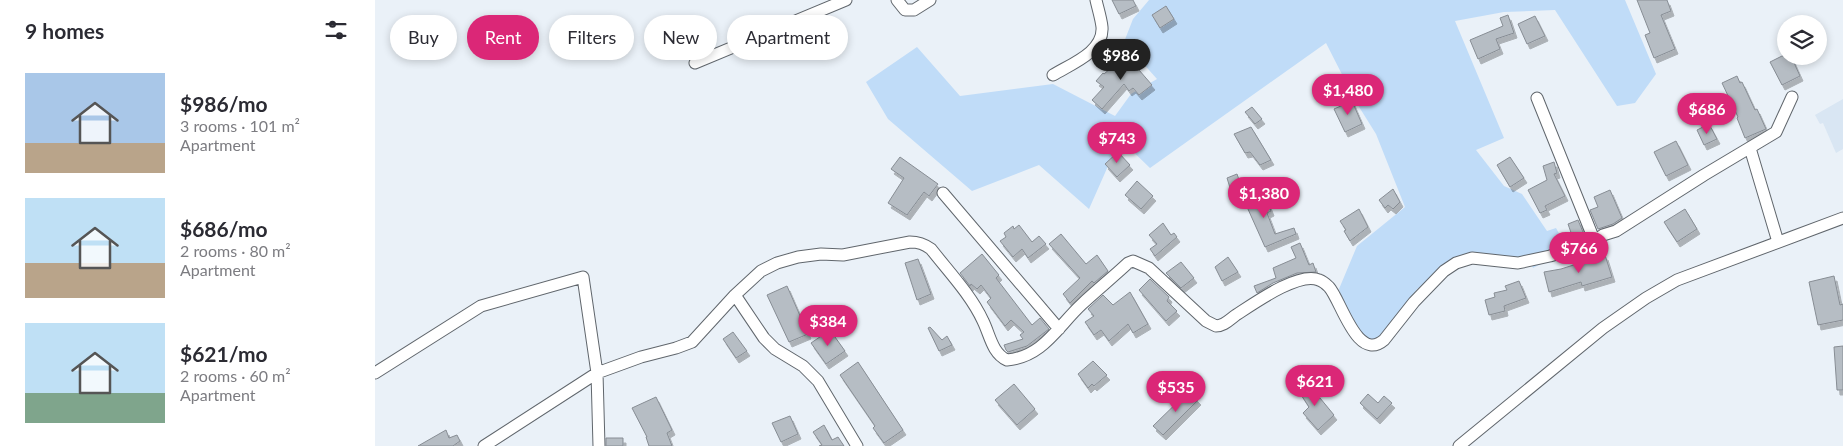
<!DOCTYPE html>
<meta charset="utf-8">
<style>
body{margin:0;font-family:Lato,sans-serif;background:#f7f7f7;color:#2b2b33;height:100vh;display:flex;flex-direction:column;font-size:19px;white-space:nowrap}
*{box-sizing:border-box;margin:0}
p{font-size:16px;color:#7c7c81}
.icon{flex:none;width:28px;height:28px;fill:none;stroke:currentColor;stroke-width:2;stroke-linecap:round;stroke-linejoin:round}
.map{position:relative;flex:1;overflow:hidden}
.panel{display:flex;flex-direction:column;background:#fff;width:375px}
.panel>*{flex:none}
.top-card{position:absolute;left:15px;top:15px;width:475px;height:45px;display:flex;gap:10px}
.tools{position:absolute;left:1402px;top:15px;display:grid;gap:10px}
.tools a{display:grid;place-items:center;width:50px;height:50px;border-radius:50%;background:#fff;box-shadow:0 2px 8px #0003;font-size:25px}
.price{position:absolute;translate:-50% -42px;padding:0 11px;border-radius:18px;background:#db2777;color:#fff;font-size:16px;line-height:32px;filter:drop-shadow(0 1px 2px #0008)}
.price::after{content:'';position:absolute;left:50%;top:30px;width:15px;height:11px;margin-left:-8px;background:inherit;clip-path:polygon(0 0,100% 0,50% 100%)}
.price.current{background:#222;color:#fff}
ul{padding:0;list-style:none}
li{display:flex;align-items:center;gap:15px;height:125px;padding:0 25px}
li span{display:grid;place-items:center;flex:none;width:140px;height:100px;border-radius:0px;color:#555}
li>.icon{margin-inline-start:auto}
span .icon{width:60px;height:60px;fill:#fffc;stroke-width:1}
li b{font-size:21px}
h2{display:flex;justify-content:space-between;align-items:center;height:60px;padding:0 25px;font-size:21px}
.pill{padding:0 18px;border-radius:22px;background:#fff;box-shadow:0 2px 8px #0003;font-size:18px;line-height:45px}
.pill.current{background:#db2777;color:#fff}
main{display:flex;flex:1;min-height:0}
.map>svg:first-child{display:block}
</style>
<main>
<section class="panel">
<h2>9 homes<svg class="icon" aria-label="filters" viewBox="0 0 24 24"><path d="M4 7h16M4 17h16"/><circle cx="9" cy="7" r="2"/><circle cx="15" cy="17" r="2"/></svg></h2>
<ul>
<li><span style="background:linear-gradient(#a9c7e8 70%,#b9a48a 0)"><svg class="icon" aria-label="home" viewBox="0 0 24 24"><path d="M3 11l9-7 9 7M6 9v11h12V9"/></svg></span><div><b>$986/mo</b><p>3 rooms · 101 m²</p><p>Apartment</p></div></li>
<li><span style="background:linear-gradient(#bfe0f5 65%,#b9a48a 0)"><svg class="icon" aria-label="home" viewBox="0 0 24 24"><path d="M3 11l9-7 9 7M6 9v11h12V9"/></svg></span><div><b>$686/mo</b><p>2 rooms · 80 m²</p><p>Apartment</p></div></li>
<li><span style="background:linear-gradient(#bfe0f5 70%,#7fa58c 0)"><svg class="icon" aria-label="home" viewBox="0 0 24 24"><path d="M3 11l9-7 9 7M6 9v11h12V9"/></svg></span><div><b>$621/mo</b><p>2 rooms · 60 m²</p><p>Apartment</p></div></li>
</ul>
</section>
<div class="map">
<svg width="1468" height="446" viewBox="0 0 1468 446">
<defs>
<filter id="shadow"><feDropShadow dx="3" dy="5" stdDeviation="0" flood-color="#0004"/></filter>
</defs>
<rect width="100%" height="100%" fill="#eaf1f8"/>
<path fill="#d9e6f3" d="M1468 99V149L1461 153 1448 123 1445 124 1440 115Z"/>
<path fill="#c0dcf8" d="M774 0H1250L1281 74 1260 103 1242 106 1180 10 1129 12 1080 21 1129 138 1101 150 1129 186 1147 194 1172 231 1181 228 1193 250 1158 268 1155 261 1112 260 1069 271 1042 289 1003 345 982 336 972 320 964 289 982 246 1030 207 1001 134 981 102 951 43 775 168 745 139 714 209 664 165 597 191 513 119 491 82 542 47 585 96 678 84 740 116 756 94 782 79 749 42 758 19Z"/>
<path fill="#b6bdc4" stroke="#878d94" filter="url(#shadow)" d="M737 0H758L761 6 744 14Z
M1262 0H1292L1296 11 1286 15 1300 49 1279 58 1270 35 1275 33Z
M791 6 799 19 785 28 777 15Z
M1133 15 1139 33 1121 39 1125 49 1103 59 1095 40 1128 26 1125 18Z
M1160 16 1170 36 1152 44 1143 24Z
M751 55 777 85 764 95 758 88 754 91 749 84 727 109 717 100 729 87 721 81 728 73 729 74Z
M1407 56H1416L1425 76 1407 85 1395 62Z
M1362 76 1365 83 1367 82 1380 110 1382 109 1391 129 1370 138 1362 118 1363 117 1347 83Z
M977 101 987 124 970 132 959 109Z
M877 107 887 119 880 124 870 112Z
M1334 124 1342 139 1329 145 1322 130Z
M876 127 896 160 885 165 875 152 870 153 859 134Z
M1301 141 1313 165 1291 176 1279 152Z
M743 152 755 165 742 177 730 164Z
M525 157 563 184 554 196 549 192 532 215 513 203 529 178 516 169Z
M1135 157 1149 178 1135 187 1122 165Z
M1179 162 1182 173 1179 174 1190 196 1170 206 1172 210 1165 213 1153 190 1172 180 1168 166Z
M862 174 867 188 856 191 852 178Z
M762 181 778 196 766 209 750 195Z
M1018 189 1025 202 1018 209 1013 205 1010 208 1004 200Z
M888 190 896 211 892 213 900 234 919 228 921 234 890 247 868 198Z
M1235 190 1247 218 1238 224 1223 229 1215 210 1223 207 1219 197Z
M984 209 993 227 975 241 969 231 971 230 965 221Z
M1310 209 1322 229 1302 242 1289 222Z
M1203 220 1210 237 1199 241 1193 224Z
M788 223 796 235 799 233 802 237 780 256 775 249 782 244 774 235Z
M644 225 657 242 664 236 671 244 653 258 647 249 638 257 625 241 631 237 629 233 638 226 639 229Z
M686 234 711 264 722 255 733 271 719 283 717 281 695 303 688 294 705 278 674 244Z
M925 243 934 265 938 263 941 272 922 273 898 283 882 293 879 286 901 278 898 268 921 258 916 247Z
M607 254 624 275 621 278 657 325 665 318 674 329 652 346 633 352 631 350 629 345 648 339 645 335 649 332 636 320 630 326 612 302 616 298 606 285 602 289 596 284 595 286 585 273Z
M1230 255 1237 277 1207 286 1206 282 1174 292 1169 272 1186 269Z
M853 257 863 272 847 281 840 267Z
M543 259 556 294 542 300 530 263Z
M806 262 819 278 806 288 791 273Z
M1459 276 1465 305 1468 304V320L1443 325 1434 282Z
M775 279 794 297 792 301 802 311 791 321 764 290Z
M1144 281 1151 298 1129 306 1130 311 1114 315 1110 300 1120 297 1119 293 1132 290 1130 286Z
M412 286 433 334 414 342 392 295Z
M755 292 773 324 758 333 753 324 734 341 726 330 719 335 710 322 719 316 713 309 728 295 738 305Z
M555 327 567 340 572 336 577 345 564 351 553 328Z
M455 330 470 351 451 364 436 343Z
M358 332 372 351 361 358 348 339Z
M1468 346V390H1462L1459 347Z
M718 361 732 375 719 386 717 384 713 388 703 374Z
M483 362 528 430 509 443 498 428 500 426 465 375Z
M931 380 943 399 945 398 959 415 943 430 928 413 934 407 921 387Z
M639 384 660 409 642 425 620 400Z
M814 391 823 400 788 435 778 426Z
M993 394 1003 403 1009 396 1017 403 1002 419 985 403Z
M281 397 297 430 292 433 297 446H274L271 437H272L257 408Z
M415 416 423 434 406 442 397 423Z
M449 425 457 440 463 437 469 446H444L447 445 438 432Z
M71 430 74 438 82 435 85 441 78 446H43Z
M231 438H248V446H231Z"/>
<g fill="none" stroke-linecap="round" stroke-linejoin="round">
<defs>
<path id="minor" d="M522 0 530 10H539L555 0
M320 63 471 0
M678 75C696 64 729 52 727 27 726 18 723 9 721 0
M1162 98 1220 242
M1375 148 1403 242
M568 193 684 329
M360 295 389 338 400 349 428 366 443 381 482 446
M0 373 106 306 208 277 222 373 109 446
M224 446 222 373 266 357 301 348 317 342 360 295 386 271 402 263 423 257 446 254 468 255 535 242C544 242 549 244 556 249 574 272 596 295 608 321 615 335 617 353 632 360 668 357 683 326 707 304 722 290 738 277 753 263L758 261 774 268 831 321 841 326C849 326 854 320 861 315 878 304 924 271 944 280 947 281 952 285 954 287 966 300 982 363 1009 340L1039 302 1069 271 1081 263 1097 258 1143 263 1175 256 1217 243 1228 235 1241 231 1329 175 1401 132 1417 97
M1084 446 1228 328 1271 298 1302 280 1468 218"/>
</defs>
<use href="#minor" stroke="#60666c" stroke-width="13"/>
<use href="#minor" stroke="#fff" stroke-width="11"/>
</g>
</svg>
<div class="tools">
<a><svg class="icon" aria-label="layers" viewBox="0 0 24 24"><path d="M12 4l9 5-9 5-9-5zM3 14l9 5 9-5"/></svg></a>
</div>
<b class="price current" style="left:746px;top:81px">$986</b>
<b class="price" style="left:973px;top:116px">$1,480</b>
<b class="price" style="left:1332px;top:135px">$686</b>
<b class="price" style="left:742px;top:164px">$743</b>
<b class="price" style="left:889px;top:219px">$1,380</b>
<b class="price" style="left:1204px;top:274px">$766</b>
<b class="price" style="left:453px;top:347px">$384</b>
<b class="price" style="left:940px;top:407px">$621</b>
<b class="price" style="left:801px;top:413px">$535</b>
<div class="top-card">
<a class="pill">Buy</a>
<a class="pill current">Rent</a>
<a class="pill">Filters</a>
<a class="pill">New</a>
<a class="pill">Apartment</a>
</div>
</div>
</main>
